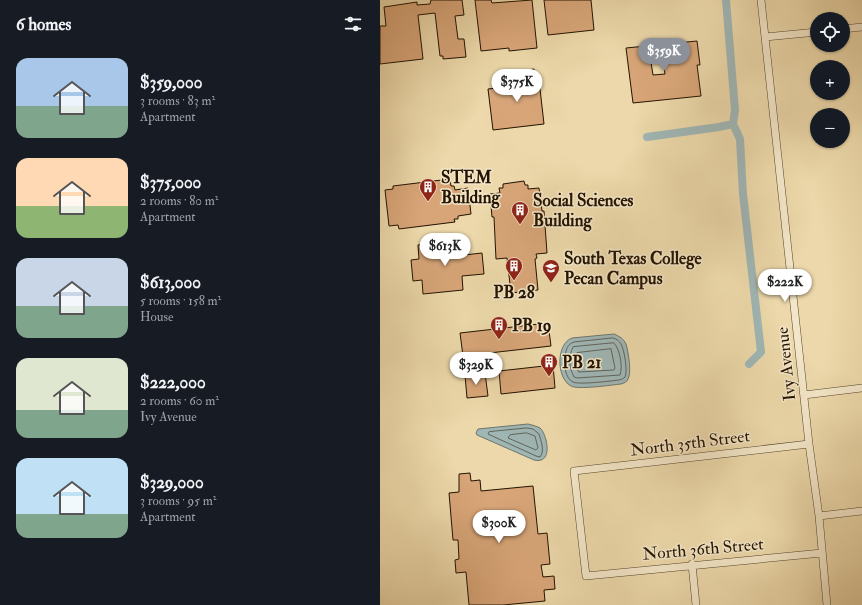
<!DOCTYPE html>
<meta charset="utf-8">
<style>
body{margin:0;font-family:"IM FELL Double Pica",serif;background:#20242c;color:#f1f3f6;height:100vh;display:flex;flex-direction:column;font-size:15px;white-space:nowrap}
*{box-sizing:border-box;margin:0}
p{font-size:13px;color:#9ea1a6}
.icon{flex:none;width:22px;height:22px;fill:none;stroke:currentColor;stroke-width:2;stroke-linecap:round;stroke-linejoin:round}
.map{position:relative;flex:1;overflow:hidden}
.sheet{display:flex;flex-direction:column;background:#171b24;width:380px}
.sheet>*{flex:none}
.buttons{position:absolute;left:430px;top:12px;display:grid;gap:8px}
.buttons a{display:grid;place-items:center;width:40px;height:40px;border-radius:50%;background:#171b24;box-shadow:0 1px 3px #0004;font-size:20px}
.price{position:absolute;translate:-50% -34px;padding:0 9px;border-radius:14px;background:#fff;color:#222;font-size:13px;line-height:26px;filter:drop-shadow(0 1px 2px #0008)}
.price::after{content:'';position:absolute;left:50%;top:24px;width:12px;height:9px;margin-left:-6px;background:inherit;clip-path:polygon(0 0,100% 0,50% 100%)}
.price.current{background:#8c9099;color:#fff}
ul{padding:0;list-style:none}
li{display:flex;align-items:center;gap:12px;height:100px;padding:0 16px}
li span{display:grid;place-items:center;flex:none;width:112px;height:80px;border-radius:12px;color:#555}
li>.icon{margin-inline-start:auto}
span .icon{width:48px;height:48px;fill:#fffc;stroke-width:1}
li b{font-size:17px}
h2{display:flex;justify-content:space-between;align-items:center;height:48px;padding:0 16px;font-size:17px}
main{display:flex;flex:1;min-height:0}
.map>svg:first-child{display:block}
</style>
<main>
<section class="sheet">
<h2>6 homes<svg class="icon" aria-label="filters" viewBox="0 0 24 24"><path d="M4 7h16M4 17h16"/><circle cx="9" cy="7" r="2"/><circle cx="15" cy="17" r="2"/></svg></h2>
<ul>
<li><span style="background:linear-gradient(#a9c7e8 60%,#7fa58c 0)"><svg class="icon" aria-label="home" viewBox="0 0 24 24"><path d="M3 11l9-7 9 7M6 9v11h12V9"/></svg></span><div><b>$359,000</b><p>3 rooms · 83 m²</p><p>Apartment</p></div></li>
<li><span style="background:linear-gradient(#ffd9b3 60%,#8fb573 0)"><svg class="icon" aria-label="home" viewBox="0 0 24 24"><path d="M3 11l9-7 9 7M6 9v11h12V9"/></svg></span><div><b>$375,000</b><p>2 rooms · 80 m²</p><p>Apartment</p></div></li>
<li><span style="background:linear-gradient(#c9d6e8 60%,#7fa58c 0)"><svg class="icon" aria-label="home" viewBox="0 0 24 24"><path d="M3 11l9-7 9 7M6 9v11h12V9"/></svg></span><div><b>$613,000</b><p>5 rooms · 158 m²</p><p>House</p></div></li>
<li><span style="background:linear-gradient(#dfe7d0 65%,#7fa58c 0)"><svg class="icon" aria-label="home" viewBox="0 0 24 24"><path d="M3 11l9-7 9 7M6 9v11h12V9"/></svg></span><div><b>$222,000</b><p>2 rooms · 60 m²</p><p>Ivy Avenue</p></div></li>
<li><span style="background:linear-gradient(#bfe0f5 70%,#7fa58c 0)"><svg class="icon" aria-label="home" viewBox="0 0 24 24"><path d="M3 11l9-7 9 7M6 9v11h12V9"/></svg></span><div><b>$329,000</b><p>3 rooms · 95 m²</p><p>Apartment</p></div></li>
</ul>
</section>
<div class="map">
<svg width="482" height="605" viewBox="0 0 482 605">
<rect width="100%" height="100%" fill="#ecd8aa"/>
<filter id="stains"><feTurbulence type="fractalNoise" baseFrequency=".005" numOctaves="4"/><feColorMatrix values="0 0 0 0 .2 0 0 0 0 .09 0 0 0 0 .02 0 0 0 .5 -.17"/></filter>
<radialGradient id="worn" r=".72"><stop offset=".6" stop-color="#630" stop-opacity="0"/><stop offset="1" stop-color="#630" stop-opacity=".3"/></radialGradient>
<path fill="#9fb6b5" stroke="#6d756d" d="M234 334C239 336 244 339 246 344 248 351 252 372 248 379 247 382 244 383 241 384 231 385 198 390 191 386 176 378 176 344 192 338Z
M148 424C152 425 156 426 160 428 167 434 174 465 154 460L97 435 96 433 98 429Z"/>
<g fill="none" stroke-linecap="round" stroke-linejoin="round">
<path stroke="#61645a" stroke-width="1" d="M233 338C237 339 239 341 241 344 244 349 248 371 245 377 243 379 242 379 239 380 231 381 198 385 193 382 185 378 184 365 185 357 186 350 187 344 194 342Z
M234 343C240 349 243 367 240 375L197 378 194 377C189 367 188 357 193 347Z
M231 349 235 368 234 370 199 372 198 371 196 364 197 353Z
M147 428 153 429 159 434C161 441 165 451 160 457L156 456 108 434 109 432Z
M147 433 155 436 158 448 156 450 128 438 130 435Z"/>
<path stroke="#9fb6b5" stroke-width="8" d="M346 0 355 110 353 124
M267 137 339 127 353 124 360 139 363 194 381 352 369 364"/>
</g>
<path fill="#d7a578" stroke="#231300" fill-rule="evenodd" d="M51 0H82L84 15 75 16 78 39H84L86 57 63 59V56H60L55 13 38 15 43 59 0 64V26H6L4 7 37 2V5L50 4Z
M95 0H111L112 3 152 0 157 48 129 51V48L101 51Z
M164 0H211L214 30 168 35Z
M317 41 320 65H317L321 96 253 103 246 48ZM282 54 285 74 273 75 270 56Z
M154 69 155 80H159L164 124 113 130 108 89 135 86 134 72Z
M70 179 71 186H74L75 190 88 188 91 214 78 216V219H74L75 222 19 229 18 225 9 226 5 190 13 189V186Z
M144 181 145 185H148V189L159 188 162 211H164L167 253 156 254 157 258 155 259 158 290 131 293 127 258 116 259 114 217H112L110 194 120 193 119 188H123V184Z
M83 240 84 255 102 253 104 274 82 276 83 290 43 294 42 280 33 281 31 260 39 259 38 245Z
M168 323 171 346 83 356 80 333Z
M173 365 175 388 121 394 119 371Z
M105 373 108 396 87 398 85 375Z
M90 473 91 481 100 480 101 491 153 486 158 534 167 533 170 564 161 565 163 577 174 576 175 589 164 590 165 601 123 605H89L86 572 76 573 75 560 79 559 78 540H73L69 493 79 492V474Z"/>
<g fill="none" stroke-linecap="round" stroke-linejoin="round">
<defs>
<path id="street" d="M381 0 429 444 439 516 447 605
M463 29 482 27
M385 37 437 32
M424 395 482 388
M429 444 194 471 206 576 442 553
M439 516 482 511
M312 564 316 605"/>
</defs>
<use href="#street" stroke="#55442a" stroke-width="8"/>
<use href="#street" stroke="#f3e6c8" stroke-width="7"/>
</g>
<defs>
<symbol id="building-pin" viewBox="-11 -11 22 30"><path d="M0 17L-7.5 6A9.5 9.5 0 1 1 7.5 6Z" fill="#8f2418" stroke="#f3e6c8"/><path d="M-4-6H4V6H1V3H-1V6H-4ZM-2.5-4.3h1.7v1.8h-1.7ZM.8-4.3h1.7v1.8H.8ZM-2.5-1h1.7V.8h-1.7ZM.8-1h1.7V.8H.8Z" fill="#fff"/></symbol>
<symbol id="university-pin" viewBox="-11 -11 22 30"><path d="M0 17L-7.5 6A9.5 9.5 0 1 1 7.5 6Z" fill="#8f2418" stroke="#f3e6c8"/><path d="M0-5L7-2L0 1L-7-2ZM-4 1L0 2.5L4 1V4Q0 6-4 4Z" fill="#fff"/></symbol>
</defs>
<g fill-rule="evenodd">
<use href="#building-pin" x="38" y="177" width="20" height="27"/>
<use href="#building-pin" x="130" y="200" width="20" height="27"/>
<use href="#building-pin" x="124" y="256" width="20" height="27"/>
<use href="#university-pin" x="161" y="258" width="20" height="27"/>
<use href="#building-pin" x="109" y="315" width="20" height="27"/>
<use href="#building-pin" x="159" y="352" width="20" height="27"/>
</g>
<g text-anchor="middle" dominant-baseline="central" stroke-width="3" stroke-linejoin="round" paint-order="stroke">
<g font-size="17" font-weight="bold" fill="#231300" stroke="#f3e6c8" text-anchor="start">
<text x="61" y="177">STEM<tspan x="61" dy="20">Building</tspan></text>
<text x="153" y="200">Social Sciences<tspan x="153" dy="20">Building</tspan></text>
<text x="184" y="258">South Texas College<tspan x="184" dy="20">Pecan Campus</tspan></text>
<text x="134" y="292" text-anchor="middle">PB 28</text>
<text x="132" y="325">PB 19</text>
<text x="182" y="362">PB 21</text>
</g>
<g font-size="17" fill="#231300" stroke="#f3e6c8">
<text transform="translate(406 364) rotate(-96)">Ivy Avenue</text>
<text transform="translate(310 443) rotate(-7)">North 35th Street</text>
<text transform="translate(323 549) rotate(-5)">North 36th Street</text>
</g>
</g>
<rect width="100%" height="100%" filter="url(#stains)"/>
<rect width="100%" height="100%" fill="url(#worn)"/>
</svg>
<div class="buttons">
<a><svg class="icon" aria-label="locate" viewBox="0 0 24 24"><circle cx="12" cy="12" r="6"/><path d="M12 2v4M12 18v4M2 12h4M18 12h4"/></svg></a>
<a>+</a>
<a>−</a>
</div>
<b class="price current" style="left:284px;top:72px">$359K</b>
<b class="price" style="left:137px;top:103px">$375K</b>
<b class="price" style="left:65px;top:267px">$613K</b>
<b class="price" style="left:405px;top:303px">$222K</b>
<b class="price" style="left:96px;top:386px">$329K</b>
<b class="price" style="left:119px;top:544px">$300K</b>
</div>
</main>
